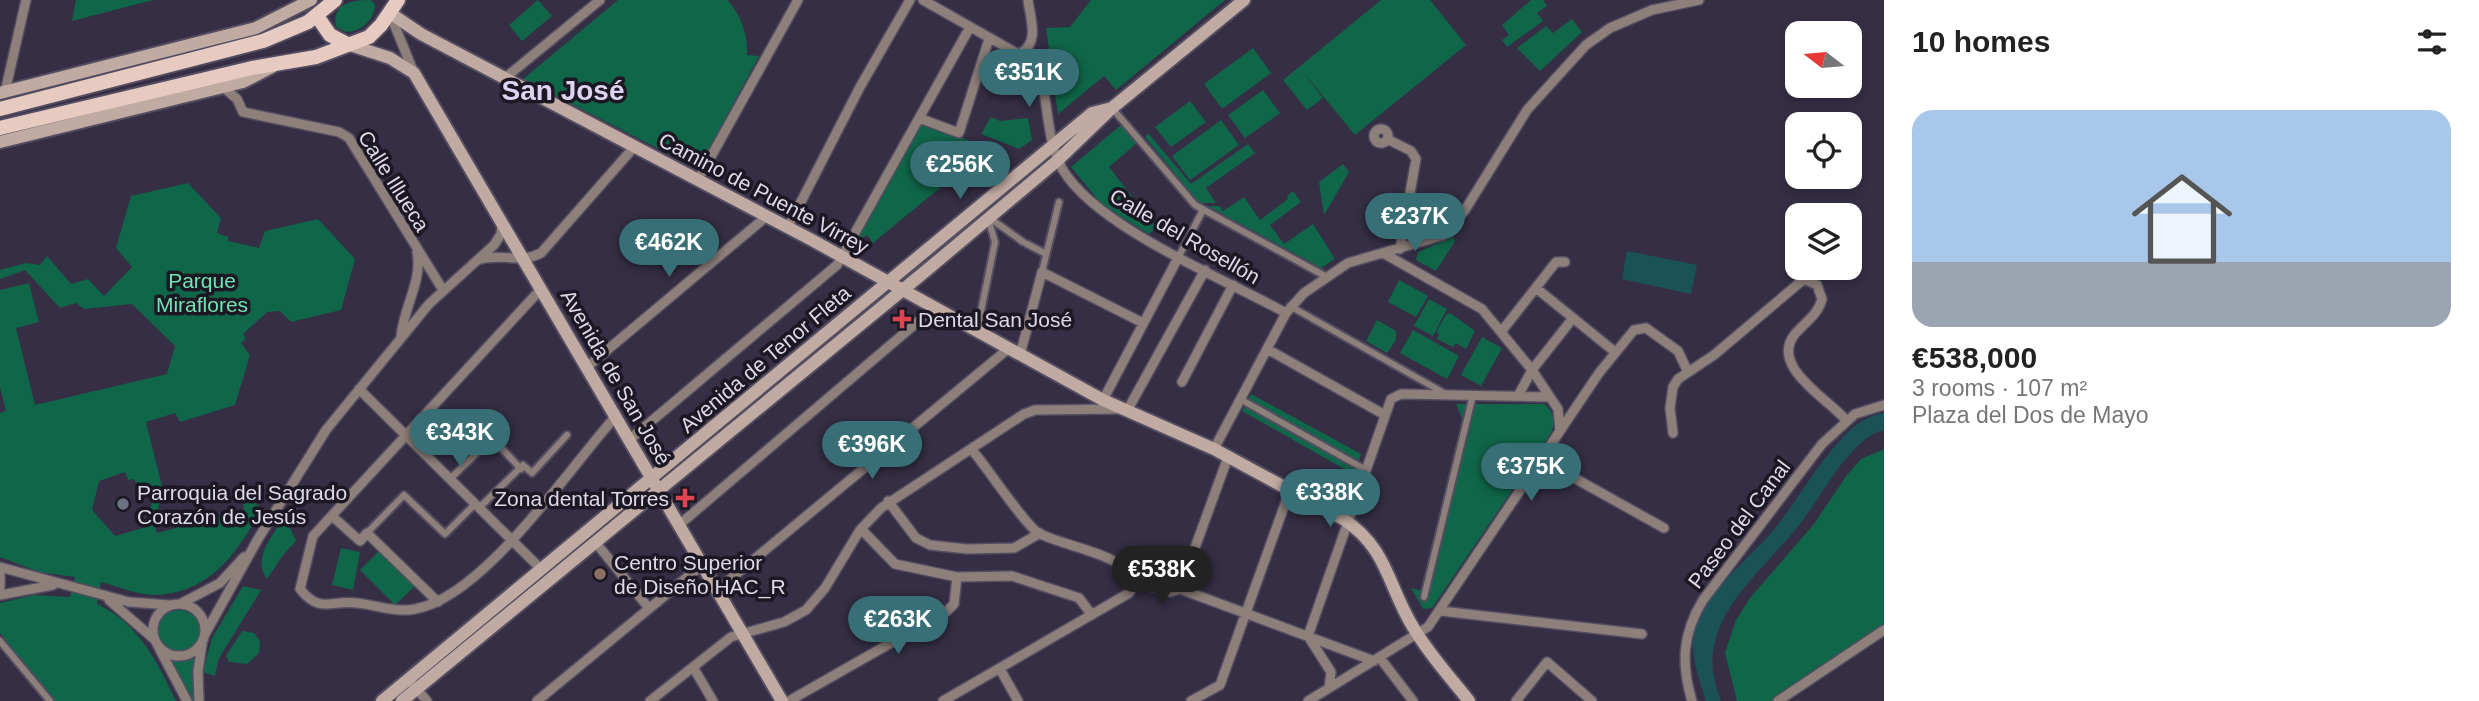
<!DOCTYPE html>
<meta charset="utf-8">
<style>
body{margin:0;font-family:Helvetica,sans-serif;background:#f2f2f2;color:#222;height:100vh;display:flex;flex-direction:column;font-size:26px;white-space:nowrap}
*{box-sizing:border-box;margin:0}
p{font-size:23px;color:#767676}
.icon{flex:none;width:38px;height:38px;fill:none;stroke:currentColor;stroke-width:2;stroke-linecap:round;stroke-linejoin:round}
.map{position:relative;flex:1;overflow:hidden}
.panel{display:flex;flex-direction:column;background:#fff;width:595px}
.panel>*{flex:none}
.needle{width:46px;rotate:286deg}
.controls{position:absolute;left:1785px;top:21px;display:grid;gap:14px}
.controls a{display:grid;place-items:center;width:77px;height:77px;border-radius:14px;background:#fff;box-shadow:0 4px 10px #0003;font-size:35px}
.price{position:absolute;translate:-50% -60px;padding:0 16px;border-radius:24px;background:#386e76;color:#fff;font-size:23px;line-height:46px;filter:drop-shadow(0 2px 4px #0008)}
.price::after{content:'';position:absolute;left:50%;top:42px;width:21px;height:16px;margin-left:-10px;background:inherit;clip-path:polygon(0 0,100% 0,50% 100%)}
.price.on{background:#222;color:#fff}
ul{padding:0;list-style:none}
li{display:grid;align-content:center;gap:14px;height:371px;padding:0 28px}
li span{display:grid;place-items:center;height:217px;border-radius:21px;color:#555}
li>.icon{margin-inline-start:auto}
span .icon{width:126px;height:126px;fill:#fffc;stroke-width:1}
li b{font-size:30px}
h2{display:flex;justify-content:space-between;align-items:center;height:84px;padding:0 28px;font-size:30px}
main{display:flex;flex:1;min-height:0}
.map>svg:first-child{display:block}
</style>
<main>
<div class="map">
<svg width="1884" height="701" viewBox="0 0 1884 701">
<rect width="100%" height="100%" fill="#352e45"/>
<path fill="#106649" fill-rule="evenodd" d="M76 0H153L72 21Z
M370 0 375 4C375 20 361 32 346 32L336 27C331 3 353 0 370 0Z
M538 0 552 16 522 41 509 25Z
M618 0H728C741 17 748 33 747 55L759 56 698 169 523 79Z
M1091 0H1225L1116 90 1104 76 1058 114 1046 28 1070 27Z
M1381 0H1430L1466 45 1355 135 1299 67Z
M1531 0H1543L1547 6 1537 13 1543 21 1507 47 1502 40 1509 35 1502 25Z
M1572 19 1582 32 1540 71 1517 48 1546 26 1553 33Z
M1253 48 1271 73 1222 109 1204 84Z
M1299 67 1323 98 1307 110 1283 80Z
M1263 90 1280 113 1245 138 1228 115Z
M1190 101 1206 122 1171 147 1155 127Z
M991 117 1000 121 1028 118 1032 140 1019 149 981 134Z
M1221 120 1239 145 1190 180 1172 156Z
M921 122 988 148 873 243 867 235 862 238 858 235Z
M1122 124 1138 142 1109 167 1156 227 1149 234 1103 206 1071 167Z
M1148 133 1191 184 1248 144 1255 153 1206 188 1216 203H1199L1145 137Z
M1343 164 1349 172 1324 215 1319 182Z
M188 183 221 218 217 233 228 237V241L259 248 265 231 318 219 355 259 341 310 291 322 280 311 267 312 243 334 246 338 241 343 250 355 235 405 180 422 175 413 146 422 163 490 154 524 157 533 244 510 243 504 254 502 262 508C238 552 210 594 154 595 136 595 118 586 101 582L97 604C139 624 157 661 176 701H54L0 633V603L34 595 70 597 75 577 39 572 0 557V413L6 411 0 387V290L29 283 39 322 16 328 35 405 167 374 175 346 132 304 84 309 76 303 60 308 25 270 0 279V270L26 263 40 265 47 256 71 284 88 279 104 296 132 267 116 248 131 196ZM125 472 128 480 133 479 153 499 146 527 115 536 92 510 99 481Z
M1293 191 1301 202 1270 225 1284 244 1313 224 1335 259 1321 268 1208 206H1219L1223 211 1244 197 1260 220 1288 199 1287 196Z
M1453 237 1455 241 1436 271 1416 260 1418 252Z
M1399 280 1428 296 1416 317 1388 302Z
M1429 299 1447 309 1433 336 1414 326Z
M1450 313 1475 331 1466 349 1456 343 1453 347 1437 339 1439 334 1436 332 1446 315Z
M1377 320 1396 331V340L1387 353 1366 341Z
M1413 330 1459 356 1447 379 1400 353Z
M1482 337 1502 348 1481 386 1461 375Z
M1251 394 1361 454 1355 475 1242 411Z
M1456 404H1544C1554 411 1556 421 1551 433L1432 608 1423 609 1411 588 1423 591 1464 423Z
M1884 449V627L1772 701H1737L1725 653 1736 620 1750 598 1814 524 1847 475 1861 459Z
M282 520 288 524 296 541 283 555 267 579C252 559 271 538 282 520Z
M341 548 360 552 353 590 332 585Z
M379 551 415 586 395 605 360 570Z
M243 586 261 590 218 660 215 676 203 672 212 638Z
M158 631a21 21 0 1 1 42 0a21 21 0 1 1-42 0Z
M242 631 254 633 260 641 259 653 247 664 229 662 226 656Z
M195 657V701H190L170 660 185 661Z"/>
<path fill="#1a5357" d="M1627 251 1697 265 1691 294 1622 279Z
M1884 413V430C1875 432 1867 437 1861 443 1835 466 1820 499 1799 525 1772 560 1729 594 1716 638 1709 660 1713 680 1721 701H1706C1698 675 1687 650 1697 623 1712 584 1754 556 1779 523 1802 493 1820 460 1847 433 1857 423 1870 415 1884 413Z"/>
<g fill="none" stroke-linecap="round" stroke-linejoin="round">
<defs>
<path id="pedestrian" d="M1112 108 1195 205 1325 276
M994 221 1023 242
M1027 244 1046 254
M1179 256 1203 210
M1042 272 1059 202
M1290 306 1444 393
M977 331 995 242 990 225
M1240 399 1366 470
M450 479 492 438 521 469
M479 508 523 465 532 473 567 435
M367 533 404 495 445 534 475 504
M1424 597 1473 395
M0 641 50 701"/>
<path id="minor" d="M923 0 1034 63C1051 92 1043 136 1063 170 1098 228 1225 279 1286 313
M390 14 414 73
M1021 53C1040 42 1030 18 1028 0
M505 78 600 0
M223 87 237 99 243 112 339 132 349 138 443 290
M5 92 26 0
M919 118 959 133 989 39
M1374 136a7 7 0 1 1 14 0a7 7 0 1 1-14 0Z
M1387 139 1411 151 1416 159 1400 249
M698 180 798 0
M788 227 860 87 910 0
M1383 253 1482 309 1532 370 1558 409 1560 431
M481 259C502 253 521 264 541 253L635 146
M1810 268V280
M1536 288 1615 352
M541 289 313 536 300 589C321 615 331 599 357 603 376 605 397 613 415 609 484 597 569 468 616 416
M1501 332 1556 262H1565
M401 337C403 308 423 281 417 252
M1267 349 1385 415
M1020 355 1042 272 1143 323
M587 367 767 216
M1182 382 1233 285
M359 389 541 569
M1518 396 1532 370 1573 318
M1103 400 1179 256
M1127 411 1205 270
M1673 433 1670 408 1673 387 1678 379 1714 355 1804 279 1817 285 1822 299C1818 315 1805 322 1795 334 1769 366 1827 398 1846 420
M629 440 837 265 970 27
M1214 449 1286 313 1304 293 1348 263 1444 235 1465 210 1527 110 1586 45 1610 28 1652 10 1699 0
M972 450C987 467 1022 521 1037 532 1060 547 1131 553 1134 585
M1542 460 1664 528
M888 501 916 538 930 545 967 549 1014 548 1040 533
M332 516 360 541 367 533 438 602
M679 525 934 308
M861 529 895 564 957 577 1012 576 1079 598 1092 615
M596 543 648 607
M0 567 129 602 170 605
M0 570V588
M1180 589 1374 661
M1180 589 1228 457
M717 590 1008 349
M0 595 53 585
M109 600 154 639
M153 630a26 26 0 1 1 52 0a26 26 0 1 1-52 0Z
M180 604 220 583 244 557
M1441 611 1642 634
M205 634 258 539 326 430 429 304 494 245 501 234 502 223
M159 648 187 701
M1380 658 1413 701
M693 667 713 701
M1000 669 1018 701
M413 685 427 701
M1329 688 1331 672 1308 636 1391 399 1401 394 1549 397
M199 701 198 671 202 644
M537 701 702 565
M650 701 731 637 784 622 806 610 825 588 860 530 881 508 1024 414 1035 410 1119 409
M789 701 947 611 954 604 957 577
M943 701 1129 593 1136 582 1170 592 1180 589
M1191 701 1220 685 1290 490
M1308 701 1428 627 1599 373 1634 330 1646 328 1678 351 1687 370
M1516 701 1547 662 1592 701
M1692 701C1681 664 1682 634 1703 600L1822 444 1855 414 1884 405
M1778 701 1884 630"/>
<path id="secondary" d="M390 13 421 34 810 239 1103 400 1214 449 1343 519C1388 548 1388 587 1413 627 1428 653 1450 677 1469 701
M347 44 390 58 414 73 782 701
M0 93 256 28 311 0
M0 142 243 82 272 67
M382 701 1092 113 1112 108
M402 701 922 274 1058 160 1112 108 1244 0"/>
<path id="primary" d="M317 16 330 35 347 44
M0 109 263 41 308 22 335 0
M0 128 252 68 316 57 369 37 381 25 398 0"/>
</defs>
<use href="#pedestrian" stroke="#534d62" stroke-width="10"/>
<use href="#minor" stroke="#534d62" stroke-width="12"/>
<use href="#secondary" stroke="#534d62" stroke-width="16"/>
<use href="#primary" stroke="#534d62" stroke-width="18"/>
<use href="#pedestrian" stroke="#8d7f7a" stroke-width="6"/>
<use href="#minor" stroke="#8d7f7a" stroke-width="9"/>
<use href="#secondary" stroke="#c0aaa1" stroke-width="12"/>
<use href="#primary" stroke="#e7cbc0" stroke-width="14"/>
</g>
<g fill="#e0444e" stroke="#1c1823" stroke-width="2.5">
<path d="M898.5 308.5h7v7h7v7h-7v7h-7v-7h-7v-7h7z"/>
<path d="M681.5 487.5h7v7h7v7h-7v7h-7v-7h-7v-7h7z"/>
</g>
<circle fill="#6b7280" stroke="#1c1823" stroke-width="2.5" cx="123" cy="504" r="7"/>
<circle fill="#8d6e63" stroke="#1c1823" stroke-width="2.5" cx="600" cy="574" r="7"/>
<g text-anchor="middle" dominant-baseline="central" stroke-width="7" stroke-linejoin="round" paint-order="stroke">
<g font-size="21" fill="#ddd9e8" stroke="#1c1823">
<text transform="translate(394 181) rotate(58)">Calle Illueca</text>
<text transform="translate(764 193) rotate(28)">Camino de Puente Virrey</text>
<text transform="translate(1185 236) rotate(30)">Calle del Rosellón</text>
<text transform="translate(765 359) rotate(-40)">Avenida de Tenor Fleta</text>
<text transform="translate(616 377) rotate(60)">Avenida de San José</text>
<text transform="translate(1739 524) rotate(-53)">Paseo del Canal</text>
</g>
<g font-size="21" fill="#6fe3b3" stroke="#1c1823">
<text x="202" y="280">Parque<tspan x="202" dy="24">Miraflores</tspan></text>
</g>
<g font-size="21" fill="#ddd9e8" stroke="#1c1823" text-anchor="start">
<text x="918" y="319">Dental San José</text>
<text x="137" y="492">Parroquia del Sagrado<tspan x="137" dy="24">Corazón de Jesús</tspan></text>
<text x="669" y="498" text-anchor="end">Zona dental Torres</text>
<text x="614" y="562">Centro Superior<tspan x="614" dy="24">de Diseño HAC_R</tspan></text>
</g>
<g font-size="28" font-weight="bold" fill="#dcd4f1" stroke="#1c1823">
<text x="563" y="90">San José</text>
</g>
</g>
</svg>
<div class="controls">
<a><svg class="needle" viewBox="-14 -14 28 28"><path d="M0-13l5 13h-10z" fill="#e53935"/><path d="M0 13l5-13h-10z" fill="#767676"/></svg></a>
<a><svg class="icon" aria-label="locate" viewBox="0 0 24 24"><circle cx="12" cy="12" r="6"/><path d="M12 2v4M12 18v4M2 12h4M18 12h4"/></svg></a>
<a><svg class="icon" aria-label="layers" viewBox="0 0 24 24"><path d="M12 4l9 5-9 5-9-5zM3 14l9 5 9-5"/></svg></a>
</div>
<b class="price" style="left:1029px;top:109px">€351K</b>
<b class="price" style="left:960px;top:201px">€256K</b>
<b class="price" style="left:1415px;top:253px">€237K</b>
<b class="price" style="left:669px;top:279px">€462K</b>
<b class="price" style="left:460px;top:469px">€343K</b>
<b class="price" style="left:872px;top:481px">€396K</b>
<b class="price" style="left:1531px;top:503px">€375K</b>
<b class="price" style="left:1330px;top:529px">€338K</b>
<b class="price on" style="left:1162px;top:606px">€538K</b>
<b class="price" style="left:898px;top:656px">€263K</b>
</div>
<section class="panel">
<h2>10 homes<svg class="icon" aria-label="filters" viewBox="0 0 24 24"><path d="M4 7h16M4 17h16"/><circle cx="9" cy="7" r="2"/><circle cx="15" cy="17" r="2"/></svg></h2>
<ul>
<li><span style="background:linear-gradient(#a9c7e8 70%,#9aa5b1 0)"><svg class="icon" aria-label="home" viewBox="0 0 24 24"><path d="M3 11l9-7 9 7M6 9v11h12V9"/></svg></span><div><b>€538,000</b><p>3 rooms · 107 m²</p><p>Plaza del Dos de Mayo</p></div></li>
</ul>
</section>
</main>
